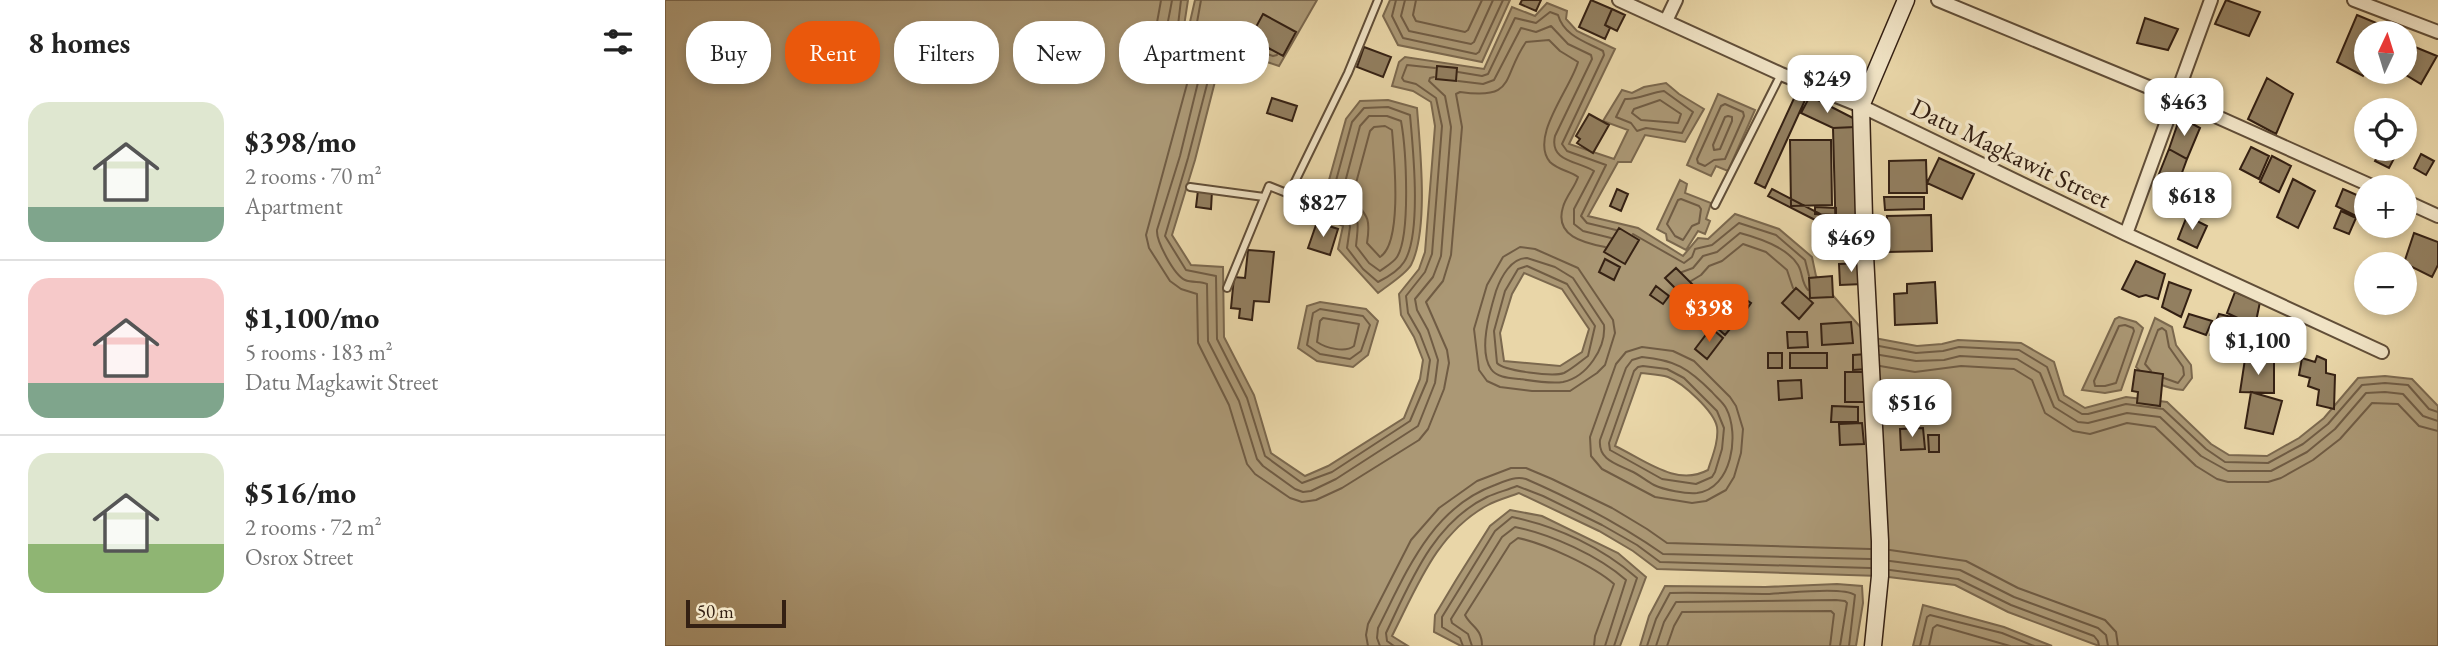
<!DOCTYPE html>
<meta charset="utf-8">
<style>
body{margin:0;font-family:"EB Garamond",serif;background:#f6f6f6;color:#222;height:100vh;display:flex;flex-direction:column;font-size:26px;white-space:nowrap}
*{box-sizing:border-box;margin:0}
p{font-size:23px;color:#767676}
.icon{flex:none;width:38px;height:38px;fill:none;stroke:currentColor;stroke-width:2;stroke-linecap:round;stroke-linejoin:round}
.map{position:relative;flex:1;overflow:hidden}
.sheet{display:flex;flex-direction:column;background:#fff;width:665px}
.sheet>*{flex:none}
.guide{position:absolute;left:21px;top:21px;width:665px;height:63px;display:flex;gap:14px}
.needle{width:46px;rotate:4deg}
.controls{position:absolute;left:1689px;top:21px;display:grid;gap:14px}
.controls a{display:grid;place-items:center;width:63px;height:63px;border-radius:50%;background:#fff;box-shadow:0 4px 10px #0003;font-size:35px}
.scale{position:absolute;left:21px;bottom:18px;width:100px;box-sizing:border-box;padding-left:7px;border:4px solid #342013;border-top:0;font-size:19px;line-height:24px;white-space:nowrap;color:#342013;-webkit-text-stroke:5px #f1e4c6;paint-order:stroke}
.price{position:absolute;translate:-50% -60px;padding:0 16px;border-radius:14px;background:#fff;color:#222;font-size:23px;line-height:46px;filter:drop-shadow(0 2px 4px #0008)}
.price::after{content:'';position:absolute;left:50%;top:42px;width:21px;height:16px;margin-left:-10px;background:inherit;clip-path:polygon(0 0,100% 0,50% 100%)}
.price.on{background:#ea580c;color:#fff}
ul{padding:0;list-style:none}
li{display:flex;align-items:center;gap:21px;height:175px;padding:0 28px}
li+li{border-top:2px solid #e0e0e0}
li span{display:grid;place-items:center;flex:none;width:196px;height:140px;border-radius:21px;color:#555}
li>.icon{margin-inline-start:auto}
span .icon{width:84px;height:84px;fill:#fffc;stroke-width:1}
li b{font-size:30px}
h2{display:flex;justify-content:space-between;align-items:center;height:84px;padding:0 28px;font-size:30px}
.tag{padding:0 24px;border-radius:28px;background:#fff;box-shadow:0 4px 10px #0003;font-size:24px;line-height:63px}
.tag.on{background:#ea580c;color:#fff}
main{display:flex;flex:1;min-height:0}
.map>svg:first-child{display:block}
</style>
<main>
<section class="sheet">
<h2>8 homes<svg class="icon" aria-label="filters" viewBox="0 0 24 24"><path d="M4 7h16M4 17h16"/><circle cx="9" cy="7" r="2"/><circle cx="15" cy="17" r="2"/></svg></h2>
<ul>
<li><span style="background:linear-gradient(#dfe7d0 75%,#7fa58c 0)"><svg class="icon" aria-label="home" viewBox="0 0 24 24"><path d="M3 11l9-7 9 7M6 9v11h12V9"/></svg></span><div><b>$398/mo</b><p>2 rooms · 70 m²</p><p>Apartment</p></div></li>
<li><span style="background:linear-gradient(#f6c9c9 75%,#7fa58c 0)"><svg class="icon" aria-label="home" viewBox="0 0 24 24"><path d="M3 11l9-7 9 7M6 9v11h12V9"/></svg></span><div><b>$1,100/mo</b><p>5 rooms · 183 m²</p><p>Datu Magkawit Street</p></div></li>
<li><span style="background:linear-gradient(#dfe7d0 65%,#8fb573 0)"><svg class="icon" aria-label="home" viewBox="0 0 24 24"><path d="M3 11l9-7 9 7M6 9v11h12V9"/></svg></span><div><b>$516/mo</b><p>2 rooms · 72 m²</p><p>Osrox Street</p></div></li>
</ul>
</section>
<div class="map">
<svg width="1773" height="646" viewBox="0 0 1773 646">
<rect width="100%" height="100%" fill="#e9d6a8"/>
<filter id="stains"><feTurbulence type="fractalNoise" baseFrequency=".00286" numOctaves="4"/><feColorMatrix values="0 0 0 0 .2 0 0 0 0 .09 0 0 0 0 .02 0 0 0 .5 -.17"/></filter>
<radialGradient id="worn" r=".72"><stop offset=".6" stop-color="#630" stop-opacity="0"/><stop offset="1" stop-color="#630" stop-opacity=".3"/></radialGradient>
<path fill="#ab9875" stroke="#7b684e" stroke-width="2" fill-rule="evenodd" d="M0 0H523L517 39 557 54 530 160 507 235 526 265 558 267 559 337 589 395 606 453 640 476 663 466 739 418 755 379 758 360 749 337 736 315 734 294 754 269 760 252 770 126 766 102 748 91 727 86 734 62 740 57 819 69 847 7 870 16 882 3 902 11 901 19 912 31 950 49 904 144 949 159 963 130 938 121 957 90 967 93 979 87 1001 83 1014 94 1039 109 1020 142 980 135 966 162H953L923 216 973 228 1018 256 1033 238 1043 239 1070 214 1114 229 1147 257 1151 276 1204 337 1252 346 1277 344 1293 340 1356 343 1389 362 1399 395 1420 408 1461 397 1502 402 1546 444 1564 455 1602 456 1634 438 1659 418 1693 378 1720 376 1747 379 1773 406V646H1434L1343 612 1290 585 1215 576 992 569 968 551 934 531 854 493C844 497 832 500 823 505 772 532 752 587 727 636L743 646H0ZM859 273 897 289 924 329 917 352 895 366 839 361 835 333 847 294ZM976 373C985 374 995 374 1003 377 1018 383 1049 411 1052 427 1054 441 1047 457 1043 470 1011 487 980 460 950 446Z
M530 0H652L614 66 522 35Z
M725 0H845L817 62 733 45 718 16Z
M1053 94 1090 110 1063 171 1051 166 1046 176 1022 165Z
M723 100 752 108C755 148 764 230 746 265 740 275 723 285 713 293L673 249 678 226 654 216 681 119 695 101Z
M1015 180 1022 184 1020 193 1046 203 1041 219 1045 221 1040 234 1033 231 1021 250 1002 240 1001 234 992 229Z
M655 302 701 309 713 321 703 355 688 367 652 361 633 348 642 306Z
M1454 317 1471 322 1478 328 1456 390 1440 393 1417 390 1450 319Z
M1490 318 1507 327 1511 345 1526 365 1527 378 1518 390C1501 389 1483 380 1471 367Z
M845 510 877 516 953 553 981 577 955 646H796L769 632 770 615 791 580 825 526Z
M1172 584 1197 586 1198 603 1191 646H975L984 616 1000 586 1100 587Z
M1258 605 1339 627 1387 646H1248Z"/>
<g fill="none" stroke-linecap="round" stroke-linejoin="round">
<path stroke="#705c44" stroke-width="2" d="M496 0C490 38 480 54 523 70L525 73 481 235 484 248 505 281 516 289 532 294 533 343 564 405 582 464 590 474 625 498 637 502 651 500 677 488 754 440 763 429 779 389 784 363 782 350 761 302 778 281 786 255 797 127 791 94 795 92C852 100 836 78 861 42L884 40 895 51 913 62C906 88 864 137 885 162 893 170 905 171 913 177 910 187 901 196 898 207 889 236 919 243 940 247
M507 0C500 43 490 47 535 63L537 66 515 156 492 230C491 241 509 275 520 280 527 283 536 281 542 284L543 341 574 401 592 459 598 466 630 489 638 492 646 491 671 479 753 426 770 383 773 360 763 330 752 310 750 299 768 277 776 256 786 127 780 96 764 81 765 78 769 77
M516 0 511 42 515 46 546 57 548 61 523 158 500 236 521 270 551 276 552 339 582 398 600 456 637 483 667 472 745 421 762 381 765 360 755 334 743 313 741 296 760 272 767 254 777 126 771 98 751 84 739 81 737 78 742 65 770 68
M536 0 531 28 532 31 608 56 612 55
M731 0 727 16 738 38 811 54 814 52 838 0
M740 0 736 16 744 31 806 44 809 42 828 0
M751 0 748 15 751 21 800 32 803 30 817 0
M793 72 817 76 823 74 850 18 871 23 885 12 893 15C899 36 921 42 938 51L939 55 897 144 902 151 941 165 916 216 922 223 951 230
M793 81 818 84 829 80 856 28 871 32 886 26 903 44 926 55 927 59 890 136C884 162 914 161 929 171L909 209V224L918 231 946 238
M999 91 1028 112 1017 133 981 128 972 131 966 123 951 117 960 99C973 100 986 92 999 91Z
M995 100 1016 114 1013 123 976 120 967 113 969 109Z
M1060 104 1078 112 1079 116 1060 159 1049 160 1040 166 1033 163 1032 159 1056 106Z
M723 107 745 115C748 148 757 235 739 262 734 270 721 278 713 282L698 269 682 248 685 227 684 222 665 213 663 210 687 122 699 108Z
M704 116H722L736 121C741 148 746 235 732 257 728 263 720 267 715 271L704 263 691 246C694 215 696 223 674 205L695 126Z
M1063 116 1067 117V121L1055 149 1049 150 1048 145 1060 117Z
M720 126 727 130C729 156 738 243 715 257L702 243C706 217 702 216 687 198L705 131 709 127Z
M1016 199 1034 206 1036 209 1034 223 1027 226 1018 240 1010 236 1002 224 1013 200Z
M968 234 1019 263 1027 257 1030 249 1047 245 1074 223 1111 235 1140 260 1144 276
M855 247 870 249 913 268 948 320 950 333 940 365 932 373 905 391H867L835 387 822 381 814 370 809 329 822 285 838 257Z
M862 258 890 267 908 278 939 325C941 348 922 377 898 382 886 384 868 381 855 379 846 378 832 378 826 369 813 350 825 311 831 291 836 277 846 258 862 258Z
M862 266 902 284 930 326 923 356C916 361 907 369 899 373 888 377 839 371 832 363L829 331 840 291 853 269Z
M1017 272 1028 268 1038 256 1052 252 1075 233C1094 238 1122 247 1133 265 1138 273 1136 282 1143 290
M1026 281 1036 275 1044 266 1057 261 1078 244 1101 252 1122 270 1128 288
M655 309 698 316 705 325 696 351 685 359 655 354 642 345 648 313Z
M658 318 694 324 689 346C680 353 661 348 652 342L655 321Z
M1460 325 1468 328 1469 331 1451 383 1440 386H1430L1429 381 1454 326Z
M1214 346 1251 353 1278 351 1294 347 1354 350 1382 367 1394 400 1417 414H1423L1461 404 1498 409 1541 449 1560 462 1603 463 1638 444 1663 424 1697 385 1720 383 1743 385 1764 409 1773 412
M977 347 1008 351 1029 361 1065 397 1071 406 1078 429 1076 453 1069 477 1061 490 1041 501 1027 503 990 497 937 469 926 456 925 437 951 364 961 352Z
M1215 355 1251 361 1279 360 1295 356 1352 359 1375 373 1389 407 1413 422 1423 423 1462 413 1495 417 1536 456 1563 471H1606L1642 452 1670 429 1701 393 1720 392 1738 394 1758 416 1773 421
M977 357C1010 360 1023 368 1047 392 1051 397 1058 402 1061 408 1075 434 1067 489 1032 493 1021 494 999 490 989 485 981 481 975 475 966 471 952 464 933 460 935 440L961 368 967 360Z
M978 366 1002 369 1019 378 1052 411 1059 428 1057 449 1050 472 1047 477 1031 484 997 479 945 450 944 443 969 371 973 367Z
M1215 366 1250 372 1296 366 1349 369 1367 380 1380 413 1408 431 1425 434 1462 423 1490 427 1531 466 1552 479 1563 482H1603L1616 478 1648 460 1675 439 1707 403 1733 404 1754 426 1773 431
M1486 371 1480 364 1493 330 1497 328 1501 331 1504 347 1518 367 1519 375 1513 383 1499 378
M1225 550 1301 561 1353 588 1440 620 1451 632 1453 646
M1225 561 1295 570 1349 597 1433 628 1441 635 1443 646
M1225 570 1293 579 1346 605 1429 636 1433 641 1434 646
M703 646 701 635 703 624 746 540 774 508 812 481 846 468H861L887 479 947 508 982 529 1002 543 1205 549
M715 646 712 638 713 628C741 573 766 508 830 485 840 481 850 476 861 479 909 500 955 524 998 554L1205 559
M729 646 722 641 721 633C745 583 768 523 822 497 831 493 842 490 852 486L878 496 937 525 972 545 995 562 1205 568
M798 646 795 638 777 627V617L830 531 847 517C892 526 938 548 972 578L949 646
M807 646 803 634 787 623 786 619 837 537 850 527C886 534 934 556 961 580L940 646
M817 646C817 628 806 627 800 615L845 544 853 538C878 543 929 566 949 584L930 636 929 646
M982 646 991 619 1005 593C1036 592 1067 594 1098 594 1118 594 1177 586 1190 595L1184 646
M991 646 999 622 1011 602 1171 600 1180 601 1182 603 1175 646
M1002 646 1009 626 1017 612 1166 611 1169 614 1165 646
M1255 646 1262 617 1265 615 1337 633 1369 646
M1264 646 1268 628 1272 625 1345 646"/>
</g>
<path fill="#927f60" stroke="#342013" stroke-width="2" d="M857 0H876L871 11 855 4Z
M926 0 947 9 940 25 945 28 940 39 914 27Z
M1561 0 1595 12 1584 36 1550 24Z
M947 9 960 15 952 31 940 25Z
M598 14 631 32 618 56 585 38Z
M1692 15 1721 27 1718 33H1701V70L1698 76 1672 62Z
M1480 18 1513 29 1503 50 1472 43Z
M699 47 726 57 718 77 692 67Z
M1750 47 1772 56 1756 84 1741 75Z
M772 66 792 68 791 81 771 79Z
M1602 78 1628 94 1611 134 1583 119Z
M1131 94 1141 98 1100 188 1090 183Z
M1145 96 1188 118 1190 127 1168 128 1136 113Z
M607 98 632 106 627 121 602 113Z
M924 114 944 125 928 153 912 143 915 139 911 136Z
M1515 117 1535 128 1522 159 1504 149Z
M1190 127 1192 240 1171 241 1168 128Z
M1125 140H1166L1167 205 1126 206Z
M1586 147 1604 156 1594 179 1575 169Z
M1504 149 1522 159 1511 189 1490 184Z
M1716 149H1734L1724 168 1710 161Z
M1756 154 1769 161 1761 175 1749 168Z
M1607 156 1626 166 1614 192 1595 182Z
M1274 158 1309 174 1297 199 1262 183Z
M1261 160 1262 193H1224V161Z
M1628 179 1650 191 1633 228 1612 217Z
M952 189 963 194 956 211 945 206Z
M1107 189 1163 218 1160 225 1103 196Z
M1678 189 1701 199 1695 218 1671 206Z
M533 190 547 191 546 209 531 207Z
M1219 197H1259V209L1220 210Z
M1150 207 1171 208V215L1150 214Z
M1676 211 1691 218 1684 234 1669 228Z
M1266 215 1267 251 1223 252 1222 216Z
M1522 216 1542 226 1532 248 1513 239Z
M652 222 673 229 665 255 643 248Z
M954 228 974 240 960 264 939 252Z
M1749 233 1773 242V265L1767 277 1739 263Z
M583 250 609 252 604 302 589 301 587 320 574 318 575 309 566 308 569 277 580 278Z
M940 259 955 267 949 280 934 272Z
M1471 261 1500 274 1493 299 1481 295 1474 297 1457 289Z
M1197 263 1198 284 1175 285 1174 264Z
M1011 268 1029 286 1018 296 1000 278Z
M1167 276 1168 297 1145 298 1144 278Z
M1270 282 1272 323 1230 325 1229 294 1242 293V284Z
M1504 282 1526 290 1516 317 1497 307Z
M991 286 1004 296 998 304 985 295Z
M1131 288 1148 303 1134 319 1117 303Z
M1070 292 1086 303 1077 316 1061 304Z
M1570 292 1595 302 1590 326 1562 313Z
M1059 314 1070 323 1060 335 1049 325Z
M1524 314 1547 321 1541 335 1519 327Z
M1554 314 1575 319 1569 346 1545 335Z
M1186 322 1188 343 1157 345 1156 324Z
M1046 328 1058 338 1042 359 1030 349Z
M1122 332H1142L1143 347 1123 348Z
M1103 353H1117V368H1103Z
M1125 353H1162V368H1125Z
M1202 354 1203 369 1188 370V355Z
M1652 356 1661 360V373L1670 375 1669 409 1652 405 1654 390 1643 386 1645 378 1634 375 1637 358 1650 362Z
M1580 359 1609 361V393L1575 392Z
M1470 370 1498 374 1495 406 1472 403 1473 392 1467 391Z
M1180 372H1204V402H1180Z
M1136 380 1137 398 1114 400 1113 381Z
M1242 390V401H1226L1225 391Z
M1586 392 1617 401 1608 434 1580 428Z
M1229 405H1249V420L1229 421Z
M1167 406 1193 407V422H1166Z
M1251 409H1266V424H1252Z
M1197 423 1199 444 1175 445 1174 424Z
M1258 428 1260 449 1236 450 1235 429Z
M1263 435H1274V452H1264Z"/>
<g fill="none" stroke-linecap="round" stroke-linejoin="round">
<defs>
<path id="lane" d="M525 187 599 197
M1050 205 1116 74
M562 288 604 186 624 194 683 73 713 0"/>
<path id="street" d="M954 0 1116 74 1196 106 1461 234 1717 352
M1273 0 1510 98 1709 187
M1689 0 1773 32
M1001 21 1011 0
M1740 201 1773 216
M1461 234 1546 0"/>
<path id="secondary" d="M1208 646 1215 576V541L1200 255 1196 106 1241 0"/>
</defs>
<use href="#lane" stroke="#614e38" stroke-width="10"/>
<use href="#street" stroke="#614e38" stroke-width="16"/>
<use href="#secondary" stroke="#342013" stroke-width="19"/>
<use href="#lane" stroke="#f1e4c6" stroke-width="6"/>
<use href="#street" stroke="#f1e4c6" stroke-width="12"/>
<use href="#secondary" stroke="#f1e4c6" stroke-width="16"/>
</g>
<g text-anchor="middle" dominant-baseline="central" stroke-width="7" stroke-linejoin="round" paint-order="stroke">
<g font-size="26" fill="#342013" stroke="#f1e4c6">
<text transform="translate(1346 153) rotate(26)">Datu Magkawit Street</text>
</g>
</g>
<rect width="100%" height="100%" filter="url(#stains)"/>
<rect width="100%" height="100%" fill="url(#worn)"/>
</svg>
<div class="controls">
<a><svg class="needle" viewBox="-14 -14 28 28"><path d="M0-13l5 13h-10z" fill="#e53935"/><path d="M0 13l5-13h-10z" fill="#767676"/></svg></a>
<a><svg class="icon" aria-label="locate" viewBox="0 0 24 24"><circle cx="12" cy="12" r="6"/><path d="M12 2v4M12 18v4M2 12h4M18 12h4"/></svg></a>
<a>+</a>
<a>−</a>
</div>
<div class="scale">50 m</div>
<b class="price" style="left:1162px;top:115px">$249</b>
<b class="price" style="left:1519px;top:138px">$463</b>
<b class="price" style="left:1527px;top:232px">$618</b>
<b class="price" style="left:658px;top:239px">$827</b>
<b class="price" style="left:1186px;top:274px">$469</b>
<b class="price on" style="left:1044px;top:344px">$398</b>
<b class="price" style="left:1593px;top:377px">$1,100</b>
<b class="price" style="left:1247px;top:439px">$516</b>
<div class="guide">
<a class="tag">Buy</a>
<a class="tag on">Rent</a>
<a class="tag">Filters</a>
<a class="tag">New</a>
<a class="tag">Apartment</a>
</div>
</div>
</main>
